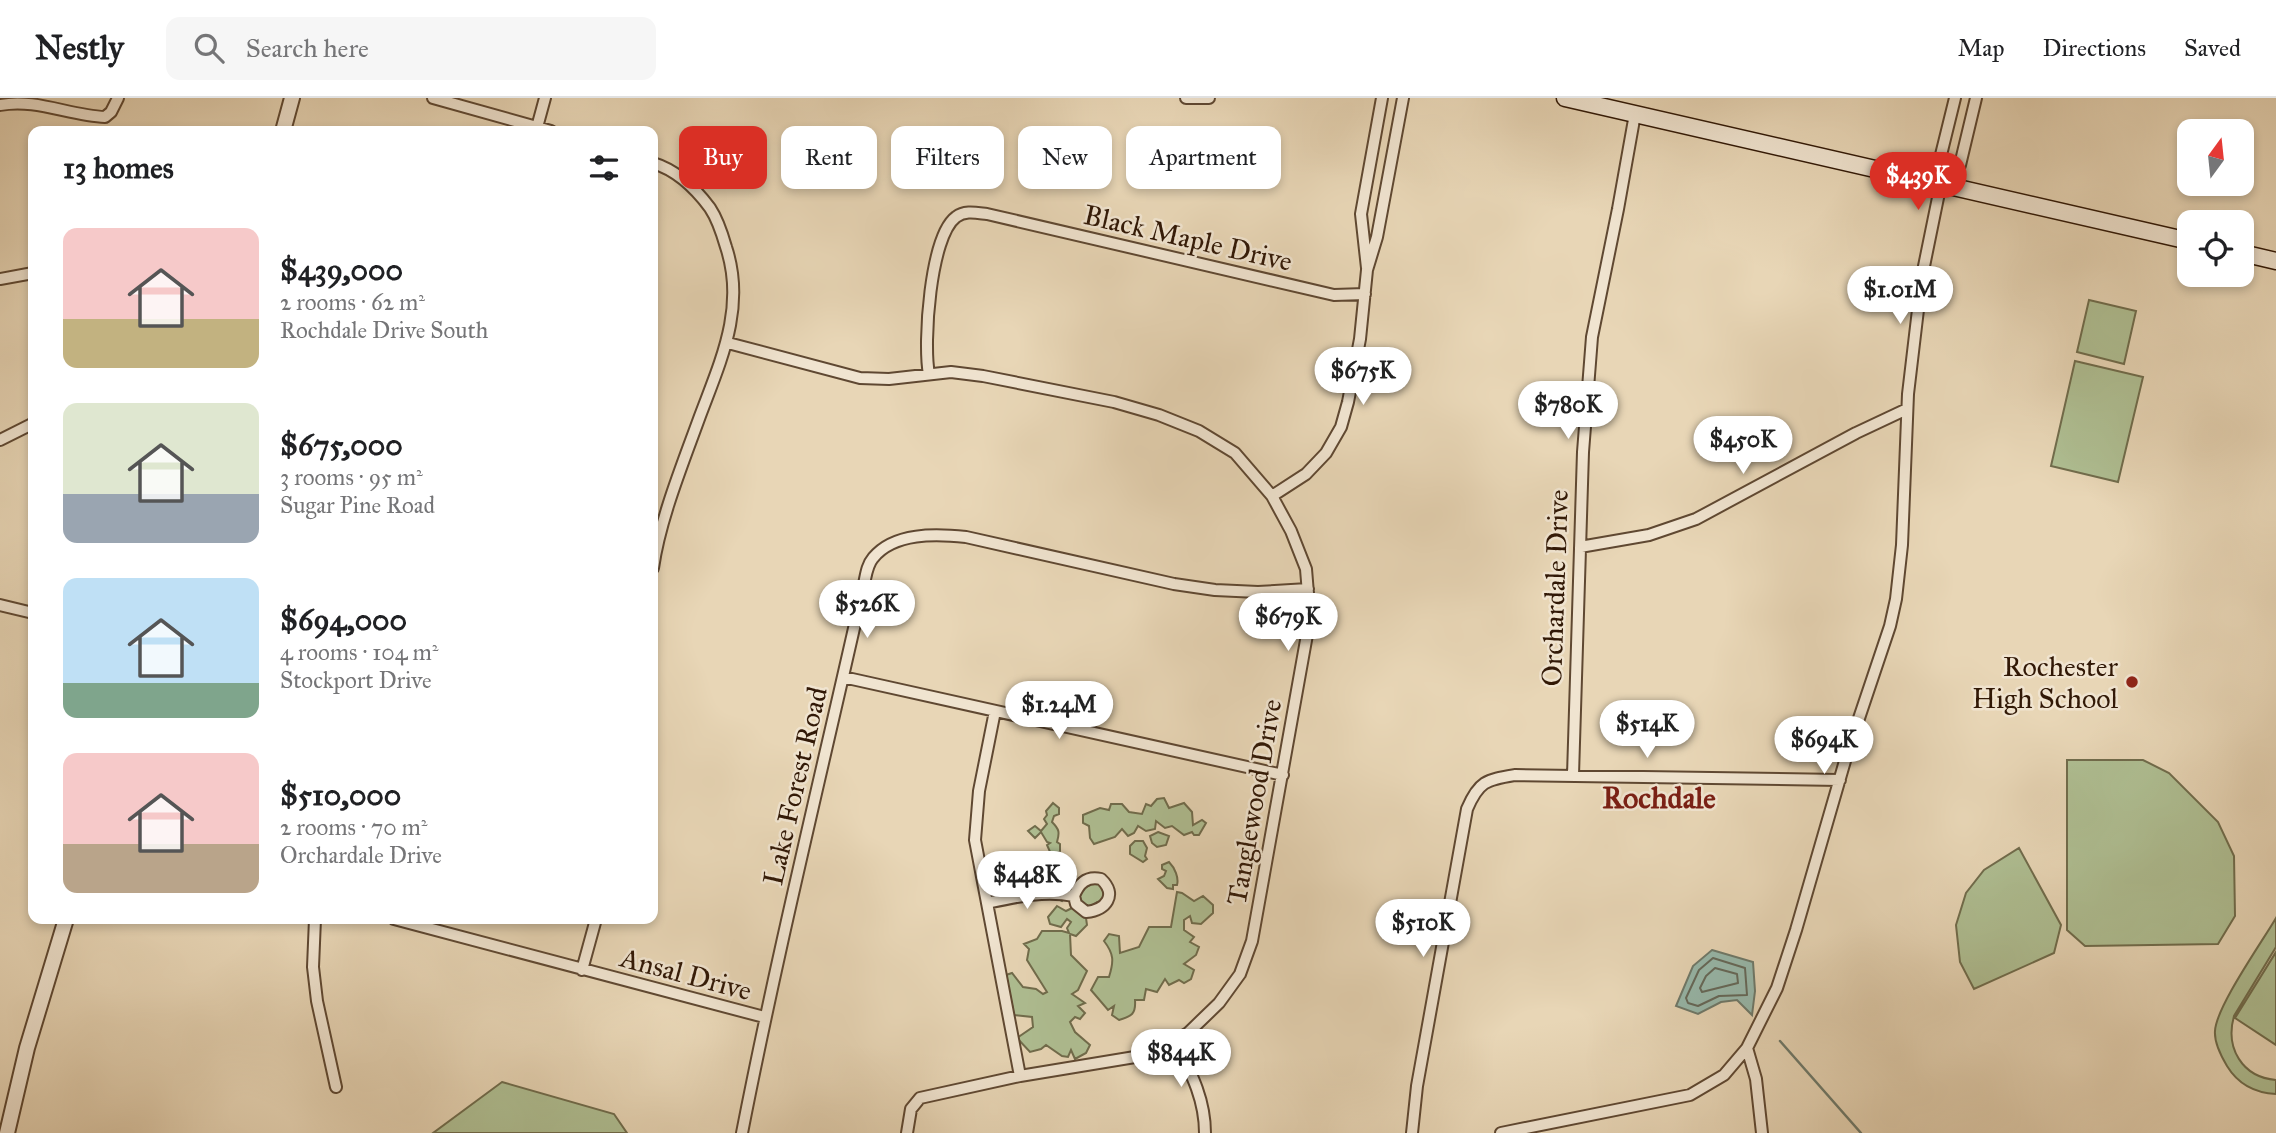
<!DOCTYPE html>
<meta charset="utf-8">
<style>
body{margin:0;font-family:"IM FELL Great Primer",serif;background:#f6f6f6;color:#202124;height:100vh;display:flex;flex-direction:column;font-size:26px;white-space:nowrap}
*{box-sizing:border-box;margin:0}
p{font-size:23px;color:#757577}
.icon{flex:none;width:38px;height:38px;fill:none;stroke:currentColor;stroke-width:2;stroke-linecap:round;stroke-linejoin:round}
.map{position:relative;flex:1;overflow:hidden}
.drawer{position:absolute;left:28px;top:28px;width:630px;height:798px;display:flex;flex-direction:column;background:#fff;border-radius:14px;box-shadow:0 4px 10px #0003}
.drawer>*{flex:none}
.hud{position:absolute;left:679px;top:28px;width:665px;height:63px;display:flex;gap:14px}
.needle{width:46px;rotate:15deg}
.buttons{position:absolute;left:2177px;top:21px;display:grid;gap:14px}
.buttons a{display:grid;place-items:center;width:77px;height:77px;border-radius:14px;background:#fff;box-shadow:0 4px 10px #0003;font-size:35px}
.price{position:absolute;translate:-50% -60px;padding:0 16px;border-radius:24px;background:#fff;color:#222;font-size:23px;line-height:46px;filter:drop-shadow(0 2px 4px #0008)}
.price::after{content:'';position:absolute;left:50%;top:42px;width:21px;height:16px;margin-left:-10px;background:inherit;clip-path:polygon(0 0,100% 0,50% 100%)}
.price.on{background:#d93025;color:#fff}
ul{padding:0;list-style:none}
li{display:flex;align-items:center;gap:21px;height:175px;padding:0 35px}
li span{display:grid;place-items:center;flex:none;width:196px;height:140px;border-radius:14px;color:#555}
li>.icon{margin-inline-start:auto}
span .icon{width:84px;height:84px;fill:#fffc;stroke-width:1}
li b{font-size:30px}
h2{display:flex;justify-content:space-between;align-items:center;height:84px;padding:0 35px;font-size:30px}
.tag{padding:0 24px;border-radius:14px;background:#fff;box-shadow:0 4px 10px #0003;font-size:24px;line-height:63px}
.tag.on{background:#d93025;color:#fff}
header{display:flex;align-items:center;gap:42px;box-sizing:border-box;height:98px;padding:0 35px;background:#fff;border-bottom:2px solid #e0e0e0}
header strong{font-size:33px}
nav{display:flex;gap:38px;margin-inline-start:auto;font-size:24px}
.search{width:490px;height:63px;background:#f6f6f6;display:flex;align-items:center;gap:18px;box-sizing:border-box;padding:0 24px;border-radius:14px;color:#757577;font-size:26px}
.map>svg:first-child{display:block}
</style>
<header>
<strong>Nestly</strong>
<div class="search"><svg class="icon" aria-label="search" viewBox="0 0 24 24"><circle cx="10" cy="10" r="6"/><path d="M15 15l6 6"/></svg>Search here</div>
<nav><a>Map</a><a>Directions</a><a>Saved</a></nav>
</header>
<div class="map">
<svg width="2276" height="1035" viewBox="0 0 2276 1035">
<rect width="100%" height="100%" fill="#e8d6b6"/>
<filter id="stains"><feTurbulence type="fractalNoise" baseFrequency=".00286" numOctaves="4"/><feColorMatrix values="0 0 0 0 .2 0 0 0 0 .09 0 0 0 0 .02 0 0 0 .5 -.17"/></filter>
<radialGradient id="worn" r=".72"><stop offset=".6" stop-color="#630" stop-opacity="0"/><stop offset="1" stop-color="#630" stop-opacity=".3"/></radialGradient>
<path fill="#afbf93" stroke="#706c4c" stroke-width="2" d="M2089 202 2136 213 2124 266 2077 254Z
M2075 263 2143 279 2118 384 2051 368Z
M2067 662H2143L2169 675 2218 724 2234 758 2235 818 2218 846 2085 848 2067 832Z
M1164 700 1169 710 1184 705 1192 714 1193 727 1202 722 1206 725 1199 737H1194L1192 734 1184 737 1172 728 1165 730 1156 723 1155 731 1146 733 1138 728 1134 735 1128 738 1122 731 1115 739 1094 746 1090 740 1089 728 1083 725V717L1100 710 1109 712 1111 706H1122L1129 714 1142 716 1146 706 1151 708 1157 701Z
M1053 705 1059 710V716L1054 718 1052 724C1059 731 1060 734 1057 744L1060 746V753L1054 757 1051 756 1047 747 1050 745 1047 744 1041 734 1035 740 1028 733 1035 728 1041 733 1047 726 1044 721 1047 717 1046 713Z
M1158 734 1169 738 1166 747 1157 749 1152 745 1150 738Z
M1135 743H1143L1147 750 1145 758 1147 761 1143 764 1130 756V748Z
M2019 750 2061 827 2054 855 1974 891 1960 864 1956 827 1966 795 1984 772Z
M1169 764C1175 770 1179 780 1177 787H1173V791L1167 790 1158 781 1164 778 1166 773 1162 771V767Z
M1059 765 1062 769H1072L1069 777 1073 775 1076 778 1072 783V792L1062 803 1043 793 1042 790 1037 789 1036 783 1042 774 1050 768 1054 771Z
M1097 783 1106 795 1100 805 1097 804 1090 809 1082 808 1077 802 1082 791Z
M1177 794 1182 795 1194 803 1203 798 1213 807V815L1201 826 1192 825 1190 818 1184 822V832L1194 839 1190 844 1199 849 1196 857 1184 866 1194 872 1191 881 1184 885 1179 882 1169 887 1165 881 1157 894 1146 891 1144 902H1135C1136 916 1132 918 1119 922L1112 917 1114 908 1108 912 1091 892 1098 879H1109C1114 863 1114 856 1104 843L1109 836 1119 838 1120 855 1139 849 1149 829H1171Z
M1057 808 1066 813 1074 809 1086 820 1087 827 1076 838 1070 836 1071 857 1087 873 1078 892 1072 896 1085 905 1078 908 1085 915 1080 921 1075 919 1070 924 1075 934 1090 947 1086 955 1075 961 1071 952 1068 959 1062 958 1046 947 1041 951 1030 954 1017 940 1033 929 1032 919 1014 917 1006 877 1012 875 1023 889 1036 891 1043 896 1047 894 1027 862 1029 851 1024 846 1037 841 1042 833H1062L1069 835 1067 830 1071 824 1067 821 1061 829 1050 826 1048 819Z
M2276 820V849L2234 918C2225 950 2242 979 2276 982V996C2255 995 2238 986 2227 968 2221 958 2214 945 2215 933 2216 909 2262 844 2276 820Z
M2276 854V947L2235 920Z
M502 984 614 1016 627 1035H433Z"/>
<path fill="#97b9ac" stroke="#6e796a" stroke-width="2" d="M1712 852 1753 864 1755 893 1752 917 1737 902 1721 904 1698 916 1676 908 1693 868Z"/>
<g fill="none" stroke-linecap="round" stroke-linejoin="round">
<path stroke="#646859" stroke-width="2" d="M1713 860 1745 870 1747 897 1719 898 1698 908 1688 905 1686 900 1699 872Z
M1715 870 1737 876 1738 885 1702 894 1700 890 1706 878Z"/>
<path stroke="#6e796a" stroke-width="2.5" d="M1780 943 1861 1035"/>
<defs>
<path id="minor" d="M433 0 551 33
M1186 0H1209
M0 7C36 0 70 18 105 19L111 14 118 0
M536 33 545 0
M653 65C676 72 696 91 710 110 718 122 722 135 726 149 746 209 721 262 700 318 683 365 660 421 653 470
M1941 85 1960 67 1976 0
M1367 170 1361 116 1382 0
M0 181 33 175
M728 245 860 280 889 281 951 274 983 278 1114 304 1159 317 1199 333 1235 355 1272 398 1291 433 1306 471 1310 520 1252 843 1240 876 1219 905 1188 935 1169 946 1141 958 1020 978 920 1000 911 1011 907 1035
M929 276C923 246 930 138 956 119 965 112 977 115 987 116L1334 197 1365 196
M0 342 32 326
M1272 398 1306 376 1326 355 1341 329 1348 304 1360 241 1367 172 1377 139 1403 0
M1580 449 1649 437 1696 421 1856 335 1907 311
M0 507 33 515
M843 579 1283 677
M995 613 979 693 975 742 1020 978
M1573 677 1583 354 1592 239 1618 111 1635 16
M987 805C1015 799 1044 792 1074 798 1079 785 1087 778 1101 781 1118 797 1106 812 1086 814L1076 806 1074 798
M315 821 313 869 317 903 336 989
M394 821 764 919
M582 872 596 821
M1175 943C1190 973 1205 1000 1205 1035
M742 1035C778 851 823 669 864 486 866 477 867 467 873 460 894 434 936 436 966 439L1174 486 1215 492 1258 494 1308 491
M1412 1035 1417 988 1467 711C1479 683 1486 682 1515 677L1840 682
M1501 1035 1690 997 1724 977 1747 950
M1762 1035 1756 981 1747 950 1777 890 1796 832 1847 656 1890 528 1896 501 1902 447 1908 296 1922 178 1941 85 1939 65 1955 0"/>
<path id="tertiary" d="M283 33 292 0
M7 1035 27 950 66 821"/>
<path id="secondary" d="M1565 0 2189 143
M2242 155 2276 163"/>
</defs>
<use href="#minor" stroke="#5f4832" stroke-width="14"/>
<use href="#tertiary" stroke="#5f4832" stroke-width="18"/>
<use href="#secondary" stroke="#311806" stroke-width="19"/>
<use href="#minor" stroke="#f0e4d0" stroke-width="10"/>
<use href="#tertiary" stroke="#f0e4d0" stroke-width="14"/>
<use href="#secondary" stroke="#f0e4d0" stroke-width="16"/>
</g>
<circle fill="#8f2418" stroke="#f0e4d0" stroke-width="2.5" cx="2132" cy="584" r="7"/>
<g text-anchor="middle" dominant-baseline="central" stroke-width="5" stroke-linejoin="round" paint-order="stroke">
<g font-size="28" fill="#311806" stroke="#f0e4d0">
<text transform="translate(1188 140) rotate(13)">Black Maple Drive</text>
<text transform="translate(1555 490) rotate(-88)">Orchardale Drive</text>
<text transform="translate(795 688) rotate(-77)">Lake Forest Road</text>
<text transform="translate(1254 704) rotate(-80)">Tanglewood Drive</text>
<text transform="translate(686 876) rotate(15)">Ansal Drive</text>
</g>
<g font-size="28" fill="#311806" stroke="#f0e4d0" text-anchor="end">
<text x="2118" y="568">Rochester<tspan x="2118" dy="32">High School</tspan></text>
</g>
<g font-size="30" font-weight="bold" fill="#7a1f14" stroke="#f0e4d0">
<text x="1659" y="700">Rochdale</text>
</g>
</g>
<rect width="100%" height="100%" filter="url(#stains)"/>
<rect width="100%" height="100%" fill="url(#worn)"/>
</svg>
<div class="buttons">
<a><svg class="needle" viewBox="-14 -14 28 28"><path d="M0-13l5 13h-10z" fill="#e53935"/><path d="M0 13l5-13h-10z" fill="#757577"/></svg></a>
<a><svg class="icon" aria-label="locate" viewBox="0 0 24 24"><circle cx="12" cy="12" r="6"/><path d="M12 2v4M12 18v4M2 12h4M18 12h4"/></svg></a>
</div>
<b class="price on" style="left:1918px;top:114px">$439K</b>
<b class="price" style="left:1900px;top:228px">$1.01M</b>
<b class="price" style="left:1363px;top:309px">$675K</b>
<b class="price" style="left:1568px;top:343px">$780K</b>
<b class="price" style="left:1743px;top:378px">$450K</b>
<b class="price" style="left:867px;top:542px">$526K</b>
<b class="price" style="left:1288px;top:555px">$679K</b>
<b class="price" style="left:1059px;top:643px">$1.24M</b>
<b class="price" style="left:1647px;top:662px">$514K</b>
<b class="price" style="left:1824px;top:678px">$694K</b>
<b class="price" style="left:1027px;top:813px">$448K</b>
<b class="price" style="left:1423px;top:861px">$510K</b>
<b class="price" style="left:1181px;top:991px">$844K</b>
<div class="hud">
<a class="tag on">Buy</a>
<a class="tag">Rent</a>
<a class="tag">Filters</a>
<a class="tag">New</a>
<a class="tag">Apartment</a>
</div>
<section class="drawer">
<h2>13 homes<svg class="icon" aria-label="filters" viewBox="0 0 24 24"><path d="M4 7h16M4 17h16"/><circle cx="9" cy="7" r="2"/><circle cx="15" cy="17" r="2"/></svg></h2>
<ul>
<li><span style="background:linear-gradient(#f6c9c9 65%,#c2b280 0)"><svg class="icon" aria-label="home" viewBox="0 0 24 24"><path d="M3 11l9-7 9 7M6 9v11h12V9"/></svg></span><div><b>$439,000</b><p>2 rooms · 62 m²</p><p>Rochdale Drive South</p></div></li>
<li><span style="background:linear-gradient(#dfe7d0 65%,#9aa5b1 0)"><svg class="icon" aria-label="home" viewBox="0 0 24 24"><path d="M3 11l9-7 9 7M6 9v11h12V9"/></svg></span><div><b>$675,000</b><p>3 rooms · 95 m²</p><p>Sugar Pine Road</p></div></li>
<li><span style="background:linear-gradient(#bfe0f5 75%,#7fa58c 0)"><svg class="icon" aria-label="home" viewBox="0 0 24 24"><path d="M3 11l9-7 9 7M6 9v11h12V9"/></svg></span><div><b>$694,000</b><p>4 rooms · 104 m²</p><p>Stockport Drive</p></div></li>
<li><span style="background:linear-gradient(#f6c9c9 65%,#b9a48a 0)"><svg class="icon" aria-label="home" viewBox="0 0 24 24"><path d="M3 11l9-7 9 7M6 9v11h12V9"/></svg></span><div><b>$510,000</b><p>2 rooms · 70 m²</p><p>Orchardale Drive</p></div></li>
</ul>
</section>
</div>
